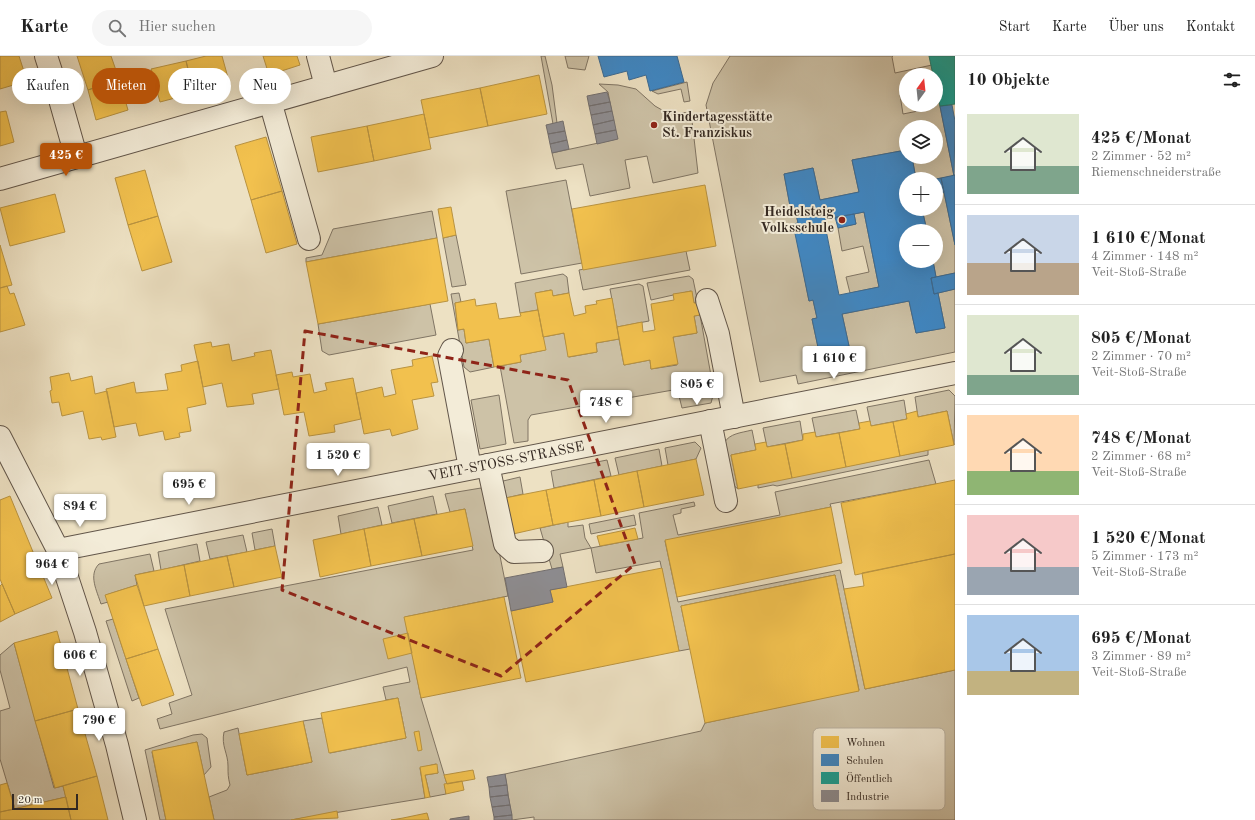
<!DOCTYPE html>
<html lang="de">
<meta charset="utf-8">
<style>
body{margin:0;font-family:"Old Standard TT",serif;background:#f6f6f6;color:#222;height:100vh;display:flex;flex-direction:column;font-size:15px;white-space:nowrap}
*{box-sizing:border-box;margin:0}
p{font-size:13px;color:#767676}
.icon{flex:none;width:22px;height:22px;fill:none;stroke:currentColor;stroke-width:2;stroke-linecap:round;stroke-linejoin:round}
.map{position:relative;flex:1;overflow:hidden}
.sheet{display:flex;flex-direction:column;background:#fff;width:300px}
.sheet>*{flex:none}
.banner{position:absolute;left:12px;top:12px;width:380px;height:36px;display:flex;gap:8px}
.needle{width:26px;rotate:15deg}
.controls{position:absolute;left:899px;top:12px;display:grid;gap:8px}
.controls a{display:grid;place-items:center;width:44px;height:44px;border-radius:50%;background:#fff;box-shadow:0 4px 16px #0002;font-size:20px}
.scale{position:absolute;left:12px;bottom:10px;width:66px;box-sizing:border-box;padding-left:4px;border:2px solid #332821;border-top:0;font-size:11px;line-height:14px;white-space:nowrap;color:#332821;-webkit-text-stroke:3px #f3ecd8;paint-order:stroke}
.price{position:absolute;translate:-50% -34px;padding:0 9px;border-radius:4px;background:#fff;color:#222;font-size:13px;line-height:26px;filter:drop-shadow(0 1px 2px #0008)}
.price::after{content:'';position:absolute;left:50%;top:24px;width:12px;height:9px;margin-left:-6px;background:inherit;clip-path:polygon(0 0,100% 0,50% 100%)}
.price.active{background:#b45309;color:#fff}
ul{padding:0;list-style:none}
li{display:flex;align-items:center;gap:12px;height:100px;padding:0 12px}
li+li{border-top:1px solid #e0e0e0}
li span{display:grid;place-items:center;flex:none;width:112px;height:80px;border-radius:0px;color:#555}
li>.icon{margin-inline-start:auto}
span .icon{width:48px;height:48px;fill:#fffc;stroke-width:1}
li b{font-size:17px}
h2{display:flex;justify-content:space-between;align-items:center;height:48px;padding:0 12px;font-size:17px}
.chip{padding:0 14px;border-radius:18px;background:#fff;box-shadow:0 4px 16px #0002;font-size:14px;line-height:36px}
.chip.active{background:#b45309;color:#fff}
header{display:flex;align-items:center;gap:24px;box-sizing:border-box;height:56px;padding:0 20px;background:#fff;border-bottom:1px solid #e0e0e0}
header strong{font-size:19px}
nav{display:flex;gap:22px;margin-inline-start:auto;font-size:14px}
.search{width:280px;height:36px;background:#f6f6f6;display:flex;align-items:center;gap:10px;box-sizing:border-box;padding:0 14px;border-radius:22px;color:#767676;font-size:15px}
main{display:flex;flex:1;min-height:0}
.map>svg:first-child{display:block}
</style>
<header>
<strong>Karte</strong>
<div class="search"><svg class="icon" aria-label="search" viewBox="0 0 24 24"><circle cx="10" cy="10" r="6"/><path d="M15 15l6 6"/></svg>Hier suchen</div>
<nav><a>Start</a><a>Karte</a><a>Über uns</a><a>Kontakt</a></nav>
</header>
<main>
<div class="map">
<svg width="955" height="764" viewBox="0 0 955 764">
<rect width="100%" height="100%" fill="#ede1c3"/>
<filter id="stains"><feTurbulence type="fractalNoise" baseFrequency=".005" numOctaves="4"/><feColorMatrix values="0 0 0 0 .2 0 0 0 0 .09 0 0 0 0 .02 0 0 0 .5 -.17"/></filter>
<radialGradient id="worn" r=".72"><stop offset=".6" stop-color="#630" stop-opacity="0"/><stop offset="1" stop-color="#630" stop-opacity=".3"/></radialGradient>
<path fill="#cdc2a7" stroke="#807564" d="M541 0H545L552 29 557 67 553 68Z
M565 0H589L585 14 568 12Z
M730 0H893L892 1 895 17 932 9 933 19H906V38L900 39 903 58 933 52V49H936V31L954 120 936 123H916L912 101H936V71H906V94L852 104 859 136 820 144 813 112 784 118 790 150 794 149 798 167 794 168 809 245 813 244 817 262 812 263 819 296 849 290 842 258 909 245 916 277 945 272 938 237 955 233V296L798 328 796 319 760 326 706 49 713 27Z
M687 26 690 45 684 46 681 33 658 38 652 35Z
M599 28 618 29 636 33 655 50 669 58 691 56 698 117 653 127 647 100 625 104 630 132 590 140 583 108 556 113 552 97 617 83 608 36Z
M566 124 582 207 521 218 506 135Z
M944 136 955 189V217L936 221 933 205H936V175H927L922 153H936V138Z
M432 155 437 182 306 206V202L322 199 333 173Z
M864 156 879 231 850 237 846 221 869 216 863 190 842 195 838 172 856 168 854 158Z
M456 179 466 229 452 231 443 182Z
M686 195 690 214 583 234 579 214Z
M563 218 567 221 569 237 553 240 551 234 536 237 538 254 520 257 515 227Z
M689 220 693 223 698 247H694L691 235 651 244 647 227Z
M639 228 643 230 649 265 617 271 610 233Z
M459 237 461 246 455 247 458 274 464 273 466 287 489 283 494 311 470 316 464 311 451 238Z
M430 248 436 279 329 299 322 295 318 268Z
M700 259 714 336 711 347 682 352 678 336 673 334 531 359 528 364V385L514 387 500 310 521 306 520 299 545 294 543 281 564 277 569 301 597 296 596 287 619 283 624 309 650 304 651 313 677 309 673 281 697 277 694 260Z
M949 334 955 340 954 389 947 355 918 361 915 341Z
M499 339 506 388 480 393 471 344Z
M904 344 907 363 871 370 867 351Z
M856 354 860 373 816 381 812 362Z
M800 365 803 384 767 391 763 372Z
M752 374 756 394 731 399 738 433 732 428 724 387C730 377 741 377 752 374Z
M695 386 701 392 696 403 668 409 665 392Z
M659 393 662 410 619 419 615 402Z
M928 394V399L777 430 773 429 758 432V428Z
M607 404 611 420 554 432 551 415Z
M929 404 936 428 830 448 831 451 665 485 678 546 840 514 865 633 955 614V764H534V761L512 764 505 718 701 675 705 667 859 634 835 519 681 550 690 593 679 595 660 505 596 517 591 492 560 498 563 511 552 513 540 472 568 466V471L583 469 585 482 591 492 643 482 639 457 694 446 695 450 681 453V457L673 459 678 479 780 459 775 436Z
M520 421 523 438 506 442 499 426Z
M481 432 489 445 508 540 405 561 421 642 447 728 445 729 446 738 430 741 425 719 438 717 436 708 420 712 425 742 291 764H214L209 741 227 734 230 729C228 721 228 718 228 710 228 697 221 690 224 676L238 672 247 719 312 706 303 665 322 662 330 697 406 682 398 642 386 644 383 631 410 626 407 611 160 673 157 663 172 658 169 647 192 639 165 553 473 494 465 453 450 456 445 438Z
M433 440 437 458 392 467 388 450Z
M378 451 382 469 341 478 338 460Z
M634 459 636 469 591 478 589 468Z
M272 473 275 490 255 494 252 477Z
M243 479 247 496 210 503 206 486Z
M197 488 200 505 161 514 158 496Z
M150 498 154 515 135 519 137 529 106 539 108 546 101 548C97 535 88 519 99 508Z
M113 563 139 642 132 645 106 565Z
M14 587 54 732 63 730 66 741 15 753 0 703V655L10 652 0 614V599Z
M202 678 207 682 211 711 204 719 197 686 152 696 166 764H160L145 694 193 679Z"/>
<path fill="#f2c14e" stroke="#b99340" d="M0 0H19L27 25 0 33Z
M77 0H111L119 23 88 34Z
M222 0 230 29 194 37 186 5 206 0Z
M263 0H297L300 9 269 19Z
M186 5 194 37 160 46 151 13Z
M539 19 547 58 488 70 480 32Z
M119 23 128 54 96 64 88 34Z
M480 32 488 70 429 82 421 44Z
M6 55 14 86 0 90V56Z
M424 58 431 93 374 105 367 70Z
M367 70 374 105 318 116 311 81Z
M266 81 282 135 251 144 235 90Z
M145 114 158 160 128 169 115 122Z
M705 129 716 190 583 214 572 153Z
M282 135 297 188 266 197 251 144Z
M55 138 65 176 10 190 0 152Z
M451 151 456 179 443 182 438 153Z
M158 160 172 206 142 215 128 169Z
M437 182 448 245 318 268 306 206Z
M0 189 12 229 0 232Z
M7 230 10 238 14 237 25 269 0 276V232Z
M552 234 553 240 569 237 574 260 586 257 585 250 597 248 596 245 612 242 619 283 596 287 597 296 568 301 564 277 543 281 535 237Z
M692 235 694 247H698L700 259 694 260 697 277 673 281 678 308 651 313 650 304 624 309 617 271 642 266 643 276 655 274 651 248 674 244 673 238Z
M475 243 476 250 496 247 499 263 521 260 520 257 538 254 546 294 520 299 521 306 494 311 489 283 466 287 464 273 458 274 455 247Z
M211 286 212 291 229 288 232 305 255 300 254 297 271 294 279 333 252 338 254 348 227 351 222 327 203 331 194 289Z
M432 300 438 326 431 327 434 340 412 344 418 373 392 380 390 373 364 378 356 337 382 331 384 341 396 338 391 314 413 310 412 304Z
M198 305 206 348 187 352 191 375 179 377 180 381 165 384 163 375 139 380 136 367 114 371 106 333 134 326 136 337 168 334 165 318 182 315 181 309Z
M292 316 293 321 310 318 314 337 327 334 325 327 353 322 361 363 334 369 335 376 309 380 304 356 284 359 276 319Z
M69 317 71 325 92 320 95 338 107 335 116 381 102 384 101 381 89 383 83 355 62 360 59 346 52 347 50 335 52 334 50 321Z
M917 355 918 361 947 355 954 389 900 400 893 366 907 363 906 358Z
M870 365 871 370 893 366 900 400 846 411 839 377 860 373 859 367Z
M815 376 816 381 839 377 846 411 792 422 785 388 803 384V378Z
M766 386 767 391 785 388 792 422 738 433 731 399 756 394 755 388Z
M696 403 704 439 644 451 637 415Z
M637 415 644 451 601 460 594 424Z
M594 424 601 460 553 469 546 434Z
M955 424V498L855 519 841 447Z
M546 434 553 469 513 478 505 442Z
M10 440 52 542 15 558 0 523V444Z
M831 451 842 507 677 541 665 484Z
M465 453 473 490 422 500 414 463Z
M414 463 422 500 371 510 364 473Z
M635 472 638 483 600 490 597 480Z
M364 473 371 510 320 521 313 484Z
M275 490 282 521 234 531 227 500Z
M955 498V614L865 633 844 533 864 530 862 517Z
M227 500 234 531 190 540 184 509Z
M184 509 190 540 144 550 135 519Z
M662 512 679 595 526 626 511 555 553 546 550 534Z
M835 519 859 635 705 667 681 550Z
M2 528 15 558 0 566V530Z
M137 529 158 593 126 603 105 539Z
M504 541 521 622 421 642 404 561Z
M57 575 78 653 35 665 14 587Z
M408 577 412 597 388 603 383 583Z
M158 593 174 639 142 650 126 603Z
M398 642 406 682 329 697 321 657Z
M78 653 97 720 55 732 35 665Z
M303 665 312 706 247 719 239 678Z
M419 675 422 694 418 695 414 676Z
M197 686 214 764H166L152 695Z
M437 708 438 717 425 719 430 741 425 742 420 711Z
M473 714 475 723 447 728 444 719Z
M97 720 108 764H71L63 730Z
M462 725 464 734 446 738 444 728Z
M7 727 15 753 0 756V729Z
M66 741 71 764H0V756Z
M337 755 338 762 291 764Z
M427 757 429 764H391L403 762Z"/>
<path fill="#3f88c5" stroke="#3b6b94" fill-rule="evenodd" d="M598 0H677L684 26 650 35 646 19 629 24 627 15 604 21Z
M952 49 955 65 954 120 940 50Z
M906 94V101H912L916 123H906V153H922L927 175H906V205H933L936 221 931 222 934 238 938 237 945 272 916 277 909 245 842 258 849 290 819 296 812 263 817 262 813 244 809 245 793 168 798 167 794 149 790 150 784 118 813 112 820 144 859 136 852 104ZM864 156 879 231 839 239 824 164Z
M955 119V189L941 122Z
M941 122 944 136 936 138V123Z
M854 158 856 168 838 172 835 161Z
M955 217V233L934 238 931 222Z"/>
<path fill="#17a398" stroke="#1f7e74" d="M929 0H955V48L940 50 936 31V19H933Z"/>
<path fill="#8d8d92" stroke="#726f70" d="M607 36 610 46 589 50 587 40Z
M610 46 612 55 591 59 589 50Z
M612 55 614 64 593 69 591 59Z
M614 64 616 74 595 78 593 69Z
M563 65 565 75 548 78 546 69Z
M616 74 618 83 597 88 595 78Z
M565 75 567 84 550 88 548 78Z
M567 84 569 93 552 97 550 88Z
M563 511 567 531 550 534 553 546 511 555 505 522Z
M505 718 507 729 489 731 487 721Z
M507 729 508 739 490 741 489 731Z
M508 739 510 749 492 751 490 741Z
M510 749 512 759 494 761 492 751Z
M512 759V764H494V761Z
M469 760V764H450V763Z"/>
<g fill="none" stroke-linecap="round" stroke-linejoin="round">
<defs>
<g id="minor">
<path d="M46 0 59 40 76 100"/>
<path d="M318 0 326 30"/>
<path d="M270 45 309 183"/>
<path d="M0 123 432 0"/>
<path d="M707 244 718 278 734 361"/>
<path d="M452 294 449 300 470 412"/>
<path d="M710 365 726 445"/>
<path d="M0 381 58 494 85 576 117 689 135 764"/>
<path d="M488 409 505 488 514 496 542 495"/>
<path id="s1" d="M58 494 955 317"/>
</g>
</defs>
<use href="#minor" stroke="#62564a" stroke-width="24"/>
<use href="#minor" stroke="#f3ecd8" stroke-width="22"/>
</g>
<path fill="none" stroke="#8f2418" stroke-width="3" stroke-dasharray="8 5" stroke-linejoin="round" d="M305 275 568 324 635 508 501 620 282 534Z"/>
<g fill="#8f2418" stroke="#f3ecd8" stroke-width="1.5">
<circle cx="654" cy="69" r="4"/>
<circle cx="842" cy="164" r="4"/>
</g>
<g text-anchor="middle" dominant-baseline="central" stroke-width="4" stroke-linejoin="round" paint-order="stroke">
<g font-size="14" font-weight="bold" fill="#332821" stroke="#f3ecd8" text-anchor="start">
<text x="662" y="61">Kindertagesstätte<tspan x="662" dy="16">St. Franziskus</tspan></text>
<text x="834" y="156" text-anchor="end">Heidelsteig<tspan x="834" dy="16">Volksschule</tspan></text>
</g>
<g font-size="14" fill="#332821" stroke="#f3ecd8">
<text stroke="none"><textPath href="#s1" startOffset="457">VEIT-STOSS-STRASSE</textPath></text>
</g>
</g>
<rect x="813" y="672" width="132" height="82" rx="6" fill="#f3ecd8" stroke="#b9b1a1" stroke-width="1"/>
<rect x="821" y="680" width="18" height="12" fill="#f2c14e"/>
<rect x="821" y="698" width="18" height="12" fill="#3f88c5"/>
<rect x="821" y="716" width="18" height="12" fill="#17a398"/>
<rect x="821" y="734" width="18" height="12" fill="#8d8d92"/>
<g font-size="11" fill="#332821">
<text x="846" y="690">Wohnen</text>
<text x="846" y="708">Schulen</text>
<text x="846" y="726">Öffentlich</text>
<text x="846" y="744">Industrie</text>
</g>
<rect width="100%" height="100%" filter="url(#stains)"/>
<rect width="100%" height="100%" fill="url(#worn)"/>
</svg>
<div class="controls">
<a><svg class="needle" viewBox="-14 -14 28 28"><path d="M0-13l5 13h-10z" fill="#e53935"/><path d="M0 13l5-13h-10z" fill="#767676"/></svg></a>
<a><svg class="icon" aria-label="layers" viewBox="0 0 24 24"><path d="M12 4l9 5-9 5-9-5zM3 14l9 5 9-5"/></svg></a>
<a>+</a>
<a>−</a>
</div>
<div class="scale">20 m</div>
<b class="price active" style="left:66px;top:121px">425 €</b>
<b class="price" style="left:834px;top:324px">1 610 €</b>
<b class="price" style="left:697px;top:350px">805 €</b>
<b class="price" style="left:606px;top:368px">748 €</b>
<b class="price" style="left:338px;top:421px">1 520 €</b>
<b class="price" style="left:189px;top:450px">695 €</b>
<b class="price" style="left:80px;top:472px">894 €</b>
<b class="price" style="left:52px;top:530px">964 €</b>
<b class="price" style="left:80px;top:621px">606 €</b>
<b class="price" style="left:99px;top:686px">790 €</b>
<div class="banner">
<a class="chip">Kaufen</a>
<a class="chip active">Mieten</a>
<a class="chip">Filter</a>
<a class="chip">Neu</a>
</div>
</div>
<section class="sheet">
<h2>10 Objekte<svg class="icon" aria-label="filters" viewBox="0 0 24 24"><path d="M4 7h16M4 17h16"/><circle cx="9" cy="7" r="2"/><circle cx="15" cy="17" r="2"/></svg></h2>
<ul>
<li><span style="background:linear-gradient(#dfe7d0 65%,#7fa58c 0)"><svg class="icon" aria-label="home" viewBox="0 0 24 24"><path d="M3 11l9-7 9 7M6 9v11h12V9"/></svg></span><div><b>425 €/Monat</b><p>2 Zimmer · 52 m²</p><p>Riemenschneiderstraße</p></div></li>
<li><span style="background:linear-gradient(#c9d6e8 60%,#b9a48a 0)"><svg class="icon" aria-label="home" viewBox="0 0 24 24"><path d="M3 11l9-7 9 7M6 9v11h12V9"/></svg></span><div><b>1 610 €/Monat</b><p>4 Zimmer · 148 m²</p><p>Veit-Stoß-Straße</p></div></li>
<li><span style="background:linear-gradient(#dfe7d0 75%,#7fa58c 0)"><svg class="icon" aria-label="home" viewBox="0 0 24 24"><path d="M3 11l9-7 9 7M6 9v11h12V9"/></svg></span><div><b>805 €/Monat</b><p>2 Zimmer · 70 m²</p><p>Veit-Stoß-Straße</p></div></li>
<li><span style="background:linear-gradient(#ffd9b3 70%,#8fb573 0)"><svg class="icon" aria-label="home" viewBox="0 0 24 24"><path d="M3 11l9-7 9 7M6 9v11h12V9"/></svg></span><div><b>748 €/Monat</b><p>2 Zimmer · 68 m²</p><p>Veit-Stoß-Straße</p></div></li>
<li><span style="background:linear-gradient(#f6c9c9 65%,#9aa5b1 0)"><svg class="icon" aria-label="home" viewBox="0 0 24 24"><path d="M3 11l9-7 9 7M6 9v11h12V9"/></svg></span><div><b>1 520 €/Monat</b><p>5 Zimmer · 173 m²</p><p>Veit-Stoß-Straße</p></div></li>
<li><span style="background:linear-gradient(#a9c7e8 70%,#c2b280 0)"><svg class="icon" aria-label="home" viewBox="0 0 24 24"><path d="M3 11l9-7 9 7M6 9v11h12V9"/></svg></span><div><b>695 €/Monat</b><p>3 Zimmer · 89 m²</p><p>Veit-Stoß-Straße</p></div></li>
</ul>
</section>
</main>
